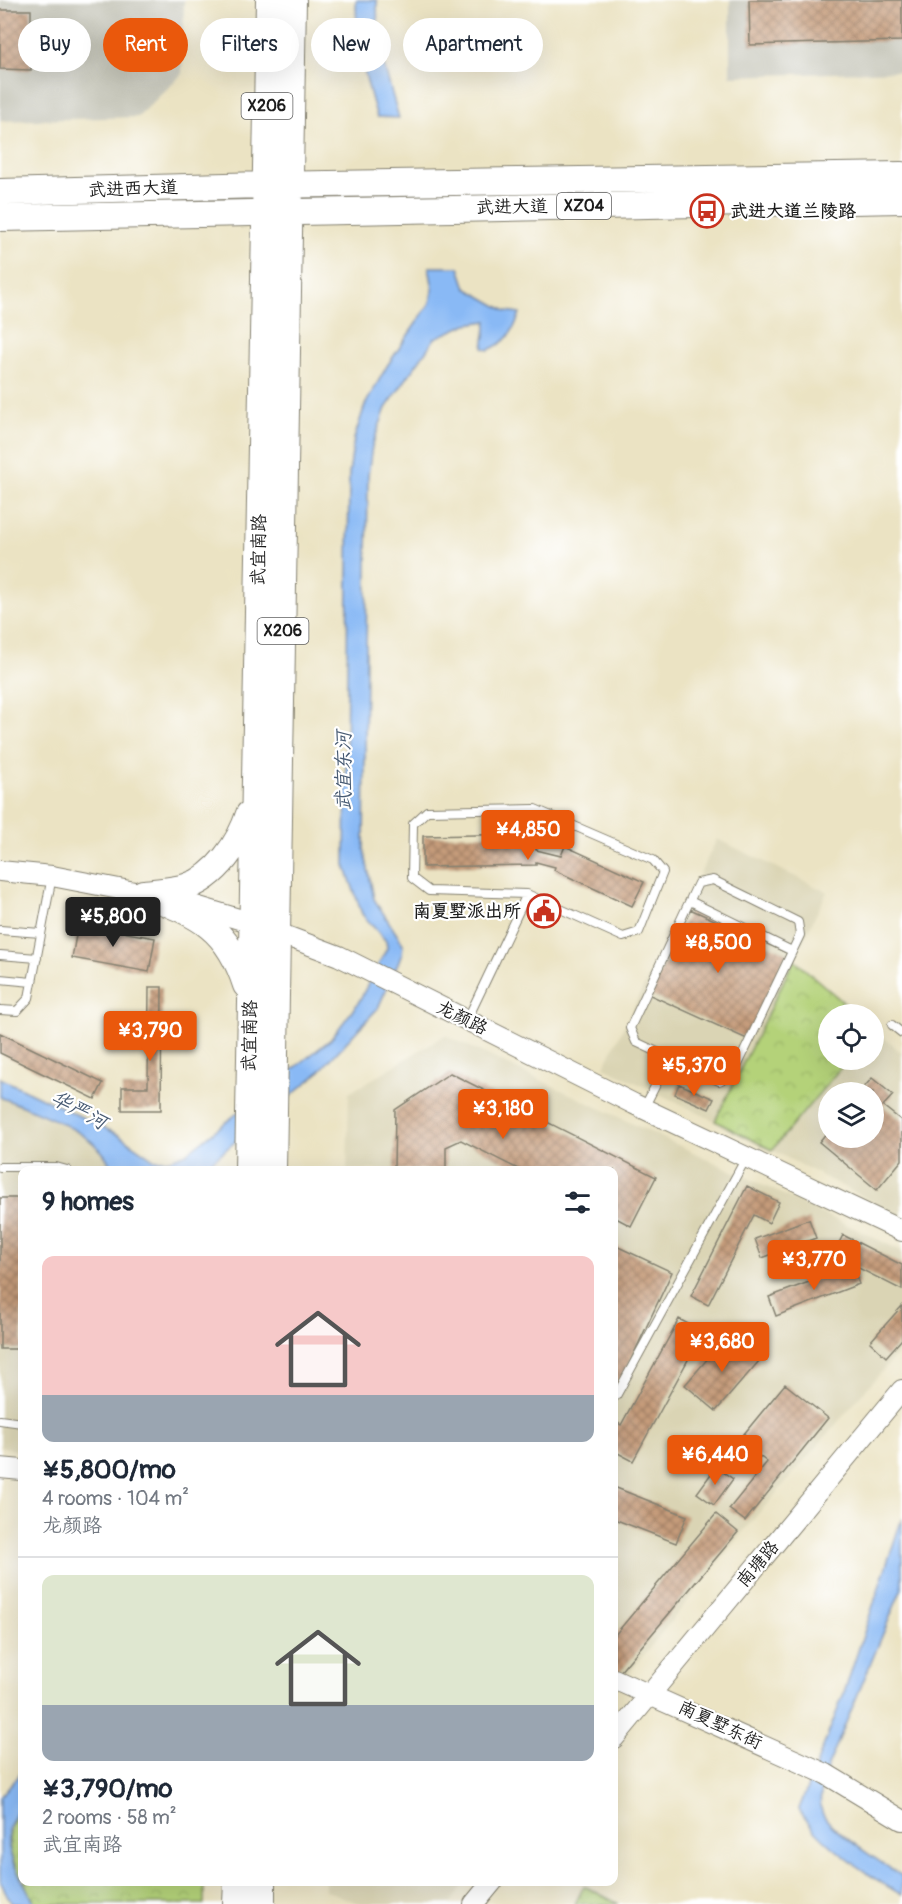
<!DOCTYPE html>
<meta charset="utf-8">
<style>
body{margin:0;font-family:Pangolin,"LXGW WenKai TC",sans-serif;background:#f2f2f3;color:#1f2937;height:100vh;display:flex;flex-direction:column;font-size:22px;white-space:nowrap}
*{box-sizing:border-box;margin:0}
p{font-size:20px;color:#747a83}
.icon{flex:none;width:33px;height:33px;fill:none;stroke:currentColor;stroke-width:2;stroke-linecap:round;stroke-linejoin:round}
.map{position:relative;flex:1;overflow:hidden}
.drawer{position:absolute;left:18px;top:1166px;width:600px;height:720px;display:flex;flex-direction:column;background:#fff;border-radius:12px;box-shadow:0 6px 24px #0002}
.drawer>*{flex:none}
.hud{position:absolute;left:18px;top:18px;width:600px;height:54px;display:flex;gap:12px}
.tools{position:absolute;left:818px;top:1004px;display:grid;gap:12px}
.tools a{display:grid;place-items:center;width:66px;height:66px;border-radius:50%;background:#fff;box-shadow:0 6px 24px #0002;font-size:30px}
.price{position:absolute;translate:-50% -51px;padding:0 14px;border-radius:6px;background:#ea580c;color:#fff;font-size:20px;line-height:39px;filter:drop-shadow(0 2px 3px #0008)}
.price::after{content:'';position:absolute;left:50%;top:36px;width:18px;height:14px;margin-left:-9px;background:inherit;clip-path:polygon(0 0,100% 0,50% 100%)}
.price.selected{background:#222;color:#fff}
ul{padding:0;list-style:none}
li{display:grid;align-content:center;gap:12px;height:318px;padding:0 24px}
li+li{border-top:2px solid #e0e1e3}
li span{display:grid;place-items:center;height:186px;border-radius:12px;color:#555}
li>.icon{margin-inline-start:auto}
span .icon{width:108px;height:108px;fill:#fffc;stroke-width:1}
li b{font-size:26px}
h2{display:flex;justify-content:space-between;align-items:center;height:72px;padding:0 24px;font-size:26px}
.tag{padding:0 21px;border-radius:27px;background:#fff;box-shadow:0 6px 24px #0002;font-size:21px;line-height:54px}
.tag.selected{background:#ea580c;color:#fff}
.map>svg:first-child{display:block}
</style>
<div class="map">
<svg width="902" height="1904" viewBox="0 0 902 1904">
<defs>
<pattern id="park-crowns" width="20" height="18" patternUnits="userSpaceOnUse" patternTransform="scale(1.5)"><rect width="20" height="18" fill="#b4d279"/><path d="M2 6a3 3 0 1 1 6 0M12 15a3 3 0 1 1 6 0" fill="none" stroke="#9ab468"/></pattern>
<pattern id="building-cross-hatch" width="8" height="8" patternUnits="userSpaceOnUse" patternTransform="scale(1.5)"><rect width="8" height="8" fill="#c59b7a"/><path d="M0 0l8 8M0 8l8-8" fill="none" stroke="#9f7e63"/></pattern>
</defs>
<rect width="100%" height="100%" fill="#fff"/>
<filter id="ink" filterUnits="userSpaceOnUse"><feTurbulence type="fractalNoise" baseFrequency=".0167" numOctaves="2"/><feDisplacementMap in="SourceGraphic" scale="12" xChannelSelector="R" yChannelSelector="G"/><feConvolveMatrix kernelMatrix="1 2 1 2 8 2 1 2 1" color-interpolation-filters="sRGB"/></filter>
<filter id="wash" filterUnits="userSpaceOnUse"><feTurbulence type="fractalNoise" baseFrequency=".008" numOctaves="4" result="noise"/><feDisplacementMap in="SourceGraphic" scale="24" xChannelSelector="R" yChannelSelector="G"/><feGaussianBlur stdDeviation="1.35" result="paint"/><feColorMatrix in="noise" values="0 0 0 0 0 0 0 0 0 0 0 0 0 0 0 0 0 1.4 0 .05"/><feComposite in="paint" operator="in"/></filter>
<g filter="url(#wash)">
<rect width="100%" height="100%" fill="#ebe3c3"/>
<path fill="#dad4b4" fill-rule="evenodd" d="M717 839 827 892 715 1121 604 1067Z
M873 1028 902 1053V1217L772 1150 848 1059H873ZM828 1092H873V1137H828Z
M445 1035 902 1251V1348L746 1528 626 1677 614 1672V1170H347L349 1093Z
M0 1097 91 1139 123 1170H22V1452L0 1446Z
M325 1881H467L450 1904H361L325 1890Z"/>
<path fill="#c5c5b8" d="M0 0H184L182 74 138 117 0 121Z
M730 0H902V71L730 76Z"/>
<path fill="url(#park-crowns)" stroke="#68774a" stroke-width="1.5" d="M794 960 857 1014H828V1059H848L772 1150 715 1121Z
M22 1801V1880C4 1846 6 1835 22 1801Z
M23 1881H204V1904H35Z
M584 1886 619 1904H575Z"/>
<path fill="#89b9f5" stroke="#526a88" stroke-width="1.5" d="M356 0H377L378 45 399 118 377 117C365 78 356 42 356 0Z
M429 267H459L466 288 506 311 520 313C513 333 507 342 488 350L483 348 487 321 467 324 435 338 386 408 372 446 368 476 364 849 374 899 403 944 402 954 378 1008 316 1075 206 1166 200 1170H111C105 1133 31 1111 0 1097V1078L117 1134 155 1160H168L187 1153 331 1039 358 1003 387 948 386 941 362 914 345 865 349 474 354 439 365 405 387 366 430 303 433 289Z
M902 1518V1588L828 1766C825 1780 817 1798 822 1812 828 1830 885 1865 902 1876V1895C870 1877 817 1841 799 1809L844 1693Z
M22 1771V1801L8 1830V1844L13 1863 35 1904H12L0 1881V1797Z"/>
<g id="blocks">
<path fill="url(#building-cross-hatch)" d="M749 0H902V41L750 45Z
M0 10H31V70L0 69Z
M536 834V850L561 856 565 846 644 882 632 906 554 870 555 867 536 862V865L423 867V836Z
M690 909 787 953 747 1039 650 995Z
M78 924 155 938 149 972 72 958Z
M149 987H162L161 1110H122V1087H148Z
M0 1033 103 1083 95 1099 0 1053Z
M450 1073 656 1177 631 1226 614 1217V1170H520L461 1140 446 1147V1170H394L395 1110Z
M872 1078 893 1095 883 1106 902 1121V1160L877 1190 819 1142 828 1131V1137H873V1092H860Z
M679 1084 714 1099 709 1109 675 1094Z
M747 1186 779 1202 769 1223 754 1215 708 1305 691 1296Z
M0 1198H22V1349H0Z
M809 1219 816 1238 762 1258 755 1239Z
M843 1235 902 1265V1290L833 1255Z
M614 1245 672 1272 615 1394 614 1393Z
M852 1266 859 1284 776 1316 769 1297Z
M902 1306V1339L886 1357 870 1342Z
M679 1319 703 1332 633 1461 614 1451V1421L621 1425Z
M728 1335 759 1361 716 1411 685 1385Z
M785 1384 828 1418 745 1521 729 1509 767 1462 739 1440Z
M716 1467 733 1479 714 1505 697 1493Z
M614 1487 687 1516 676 1543 614 1519Z
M716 1514 738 1532 619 1673 614 1671V1636Z"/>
</g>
</g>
<g filter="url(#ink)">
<use href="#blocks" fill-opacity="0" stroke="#848070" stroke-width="1.5"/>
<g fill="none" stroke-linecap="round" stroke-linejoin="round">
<defs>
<path id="service" d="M535 809 653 860 663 872 639 932 623 937 527 894 429 891 412 878 413 824 427 811Z
M713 880 798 922 800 935 733 1075 719 1081 636 1042 630 1028 698 883Z
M690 901 792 951
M0 930 41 933
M0 955 37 958
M0 979 32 982
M0 1010 17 1011 29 998 52 876
M467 1020 527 894
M892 1025 902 1033
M644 1108 670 1057
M0 1167H56L67 1170
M614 1395 616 1396 746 1158
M0 1420 22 1423"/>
<path id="tertiary" d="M0 871 52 876 176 900 252 923 339 956 634 1104 902 1231
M0 1468 22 1470
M614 1679 826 1774 902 1820
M614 1738 902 1390
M474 1904 493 1881"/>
<path id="primary" d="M0 192 266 185 902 175
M0 218 902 200
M143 893C197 915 227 925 246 985
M144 893C157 891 173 891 186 887 217 877 240 842 249 814
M248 1170 269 0
M273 1170 293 0
M236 1904 237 1881
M262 1904V1881"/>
</defs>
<use href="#service" stroke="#848070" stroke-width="10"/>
<use href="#tertiary" stroke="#848070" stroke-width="22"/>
<use href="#primary" stroke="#848070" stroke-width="28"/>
<use href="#service" stroke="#fff" stroke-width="8"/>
<use href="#tertiary" stroke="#fff" stroke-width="20"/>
<use href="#primary" stroke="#fff" stroke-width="26"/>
</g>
</g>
<defs>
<symbol id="bus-ring" viewBox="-11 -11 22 22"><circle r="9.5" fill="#fff" stroke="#c8321e" stroke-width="1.5"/><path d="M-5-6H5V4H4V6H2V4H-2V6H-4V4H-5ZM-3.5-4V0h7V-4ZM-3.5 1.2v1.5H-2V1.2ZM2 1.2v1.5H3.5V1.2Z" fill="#c8321e"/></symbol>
<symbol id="civic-ring" viewBox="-11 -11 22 22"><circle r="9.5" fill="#fff" stroke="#c8321e" stroke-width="1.5"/><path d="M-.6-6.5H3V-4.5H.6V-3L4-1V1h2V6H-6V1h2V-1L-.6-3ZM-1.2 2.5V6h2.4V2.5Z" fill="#c8321e"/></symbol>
</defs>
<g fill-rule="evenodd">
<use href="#bus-ring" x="688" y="192" width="38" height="38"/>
<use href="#civic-ring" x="525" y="892" width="38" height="38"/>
</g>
<g text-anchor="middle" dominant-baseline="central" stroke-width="4.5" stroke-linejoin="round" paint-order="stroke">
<g fill="#fff" stroke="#606060" stroke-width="1.5">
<rect x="241.5" y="93" width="51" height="26" rx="4.5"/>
<rect x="557" y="193" width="54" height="26" rx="4.5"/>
<rect x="257.5" y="618" width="51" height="26" rx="4.5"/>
</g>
<g font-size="16" font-weight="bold" fill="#1c1c1c">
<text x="267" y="106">X206</text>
<text x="584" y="206">XZ04</text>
<text x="283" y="631">X206</text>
</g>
<g font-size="18" fill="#1c1c1c" stroke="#fff">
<text transform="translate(133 189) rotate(-2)">武进西大道</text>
<text transform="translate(512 207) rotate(-1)">武进大道</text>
<text transform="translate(259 550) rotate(-89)">武宜南路</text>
<text transform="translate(462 1018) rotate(26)">龙颜路</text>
<text transform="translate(250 1036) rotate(-89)">武宜南路</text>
<text transform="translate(758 1564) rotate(-50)">南塘路</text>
<text transform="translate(720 1725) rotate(25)">南夏墅东街</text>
</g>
<g font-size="18" font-weight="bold" fill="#1c1c1c" stroke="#fff" text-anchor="start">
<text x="730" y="211">武进大道兰陵路</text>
<text x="521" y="911" text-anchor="end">南夏墅派出所</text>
</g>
<g font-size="20" font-style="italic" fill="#485b73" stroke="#fff">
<text transform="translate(343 771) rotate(-90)">武宜东河</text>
<text transform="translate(79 1110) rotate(28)">华严河</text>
</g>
</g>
</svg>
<div class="tools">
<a><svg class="icon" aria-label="locate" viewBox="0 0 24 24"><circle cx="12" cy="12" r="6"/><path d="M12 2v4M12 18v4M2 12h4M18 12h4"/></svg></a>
<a><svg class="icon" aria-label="layers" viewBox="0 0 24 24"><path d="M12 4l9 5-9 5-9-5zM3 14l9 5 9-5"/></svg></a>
</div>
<b class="price" style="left:528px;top:861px">¥4,850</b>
<b class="price selected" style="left:113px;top:948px">¥5,800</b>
<b class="price" style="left:718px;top:974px">¥8,500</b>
<b class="price" style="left:150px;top:1062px">¥3,790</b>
<b class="price" style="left:694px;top:1097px">¥5,370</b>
<b class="price" style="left:503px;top:1140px">¥3,180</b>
<b class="price" style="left:814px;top:1291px">¥3,770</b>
<b class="price" style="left:722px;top:1373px">¥3,680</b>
<b class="price" style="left:715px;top:1486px">¥6,440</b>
<div class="hud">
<a class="tag">Buy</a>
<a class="tag selected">Rent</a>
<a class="tag">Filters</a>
<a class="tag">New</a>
<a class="tag">Apartment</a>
</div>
<section class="drawer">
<h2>9 homes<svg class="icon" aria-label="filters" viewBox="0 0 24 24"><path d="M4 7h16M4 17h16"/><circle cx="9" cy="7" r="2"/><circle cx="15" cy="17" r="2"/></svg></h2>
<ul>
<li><span style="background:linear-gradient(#f6c9c9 75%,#9aa5b1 0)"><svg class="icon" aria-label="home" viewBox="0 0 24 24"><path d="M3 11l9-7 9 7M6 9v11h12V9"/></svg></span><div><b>¥5,800/mo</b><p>4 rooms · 104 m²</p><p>龙颜路</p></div></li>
<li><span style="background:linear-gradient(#dfe7d0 70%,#9aa5b1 0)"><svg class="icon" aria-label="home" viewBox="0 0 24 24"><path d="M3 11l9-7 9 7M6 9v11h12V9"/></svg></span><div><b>¥3,790/mo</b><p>2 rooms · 58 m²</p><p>武宜南路</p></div></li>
</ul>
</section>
</div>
